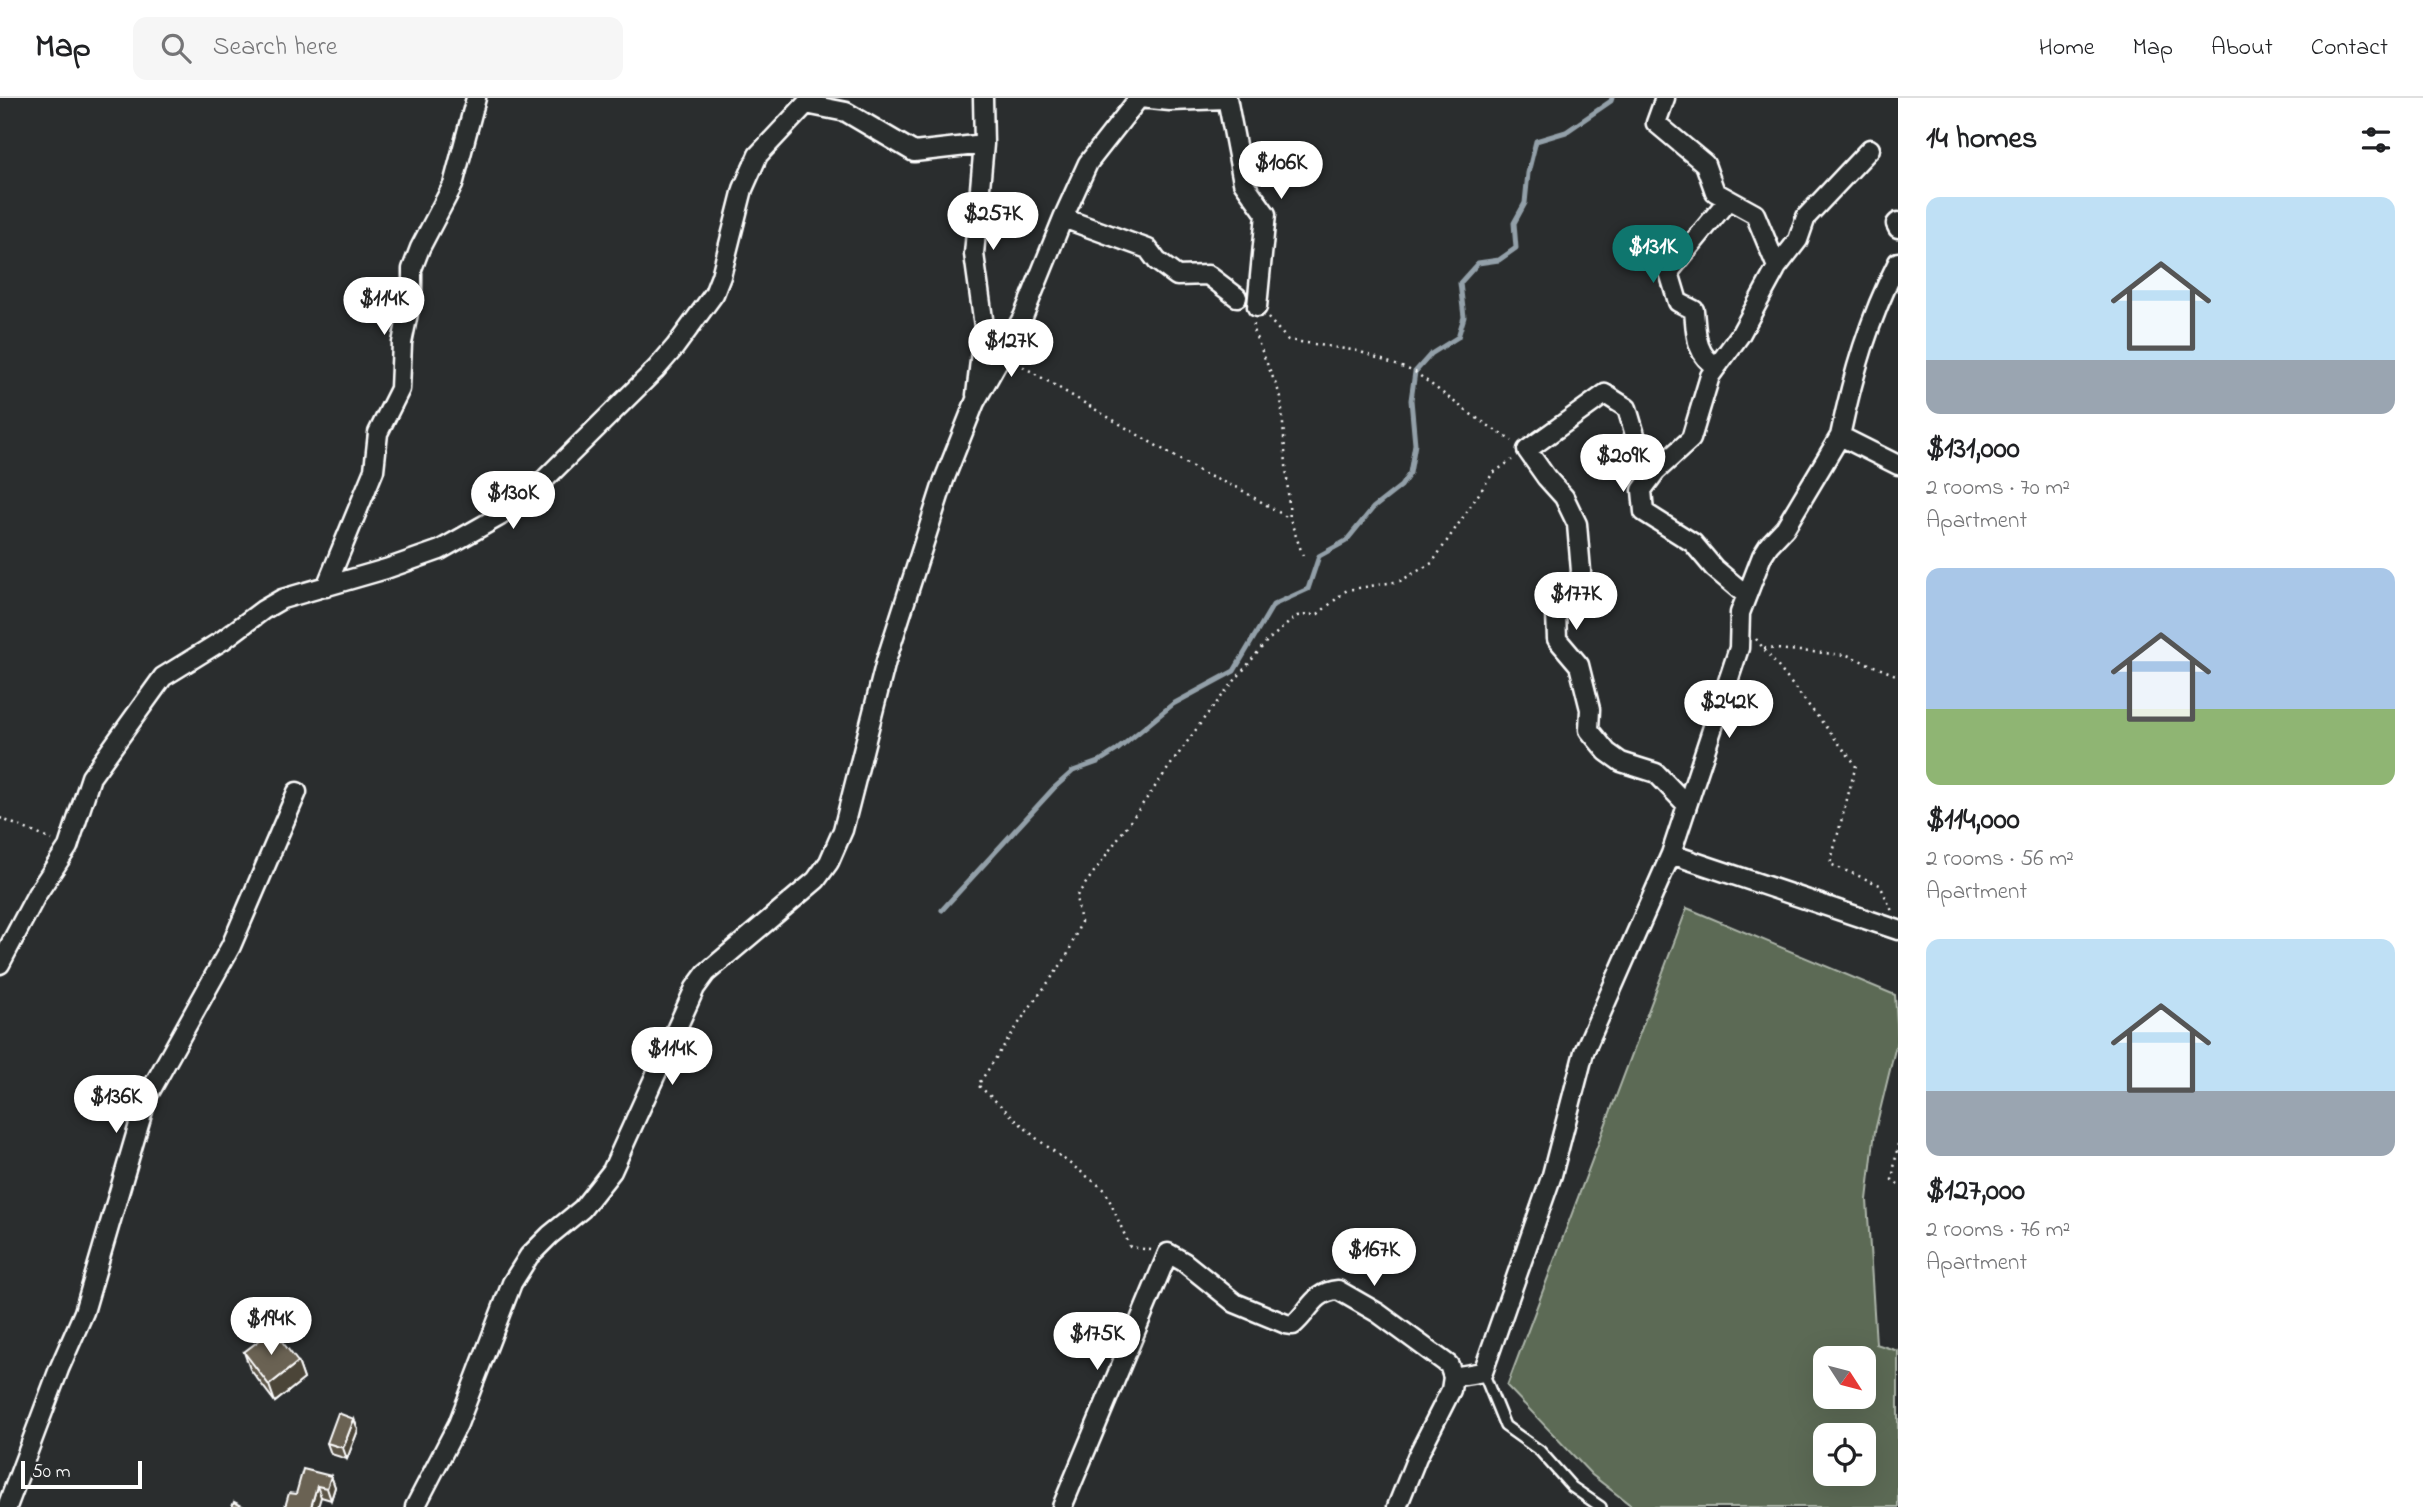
<!DOCTYPE html>
<meta charset="utf-8">
<style>
body{margin:0;font-family:"Indie Flower",sans-serif;background:#f6f6f6;color:#202124;height:100vh;display:flex;flex-direction:column;font-size:26px;white-space:nowrap}
*{box-sizing:border-box;margin:0}
p{font-size:23px;color:#757577}
.icon{flex:none;width:38px;height:38px;fill:none;stroke:currentColor;stroke-width:2;stroke-linecap:round;stroke-linejoin:round}
.map{position:relative;flex:1;overflow:hidden}
.drawer{display:flex;flex-direction:column;background:#fff;width:525px}
.drawer>*{flex:none}
.needle{width:46px;rotate:126deg}
.controls{position:absolute;left:1813px;top:1248px;display:grid;gap:14px}
.controls a{display:grid;place-items:center;width:63px;height:63px;border-radius:14px;background:#fff;box-shadow:0 7px 28px #0002;font-size:35px}
.scale{position:absolute;left:21px;bottom:18px;width:121px;box-sizing:border-box;padding-left:7px;border:4px solid #fff;border-top:0;font-size:19px;line-height:24px;white-space:nowrap;color:#fff;-webkit-text-stroke:5px #2a2d2e;paint-order:stroke}
.price{position:absolute;translate:-50% -60px;padding:0 16px;border-radius:24px;background:#fff;color:#222;font-size:23px;line-height:46px;filter:drop-shadow(0 2px 4px #0008)}
.price::after{content:'';position:absolute;left:50%;top:42px;width:21px;height:16px;margin-left:-10px;background:inherit;clip-path:polygon(0 0,100% 0,50% 100%)}
.price.on{background:#0f766e;color:#fff}
ul{padding:0;list-style:none}
li{display:grid;align-content:center;gap:14px;height:371px;padding:0 28px}
li span{display:grid;place-items:center;height:217px;border-radius:14px;color:#555}
li>.icon{margin-inline-start:auto}
span .icon{width:126px;height:126px;fill:#fffc;stroke-width:1}
li b{font-size:30px}
h2{display:flex;justify-content:space-between;align-items:center;height:84px;padding:0 28px;font-size:30px}
header{display:flex;align-items:center;gap:42px;box-sizing:border-box;height:98px;padding:0 35px;background:#fff;border-bottom:2px solid #e0e0e0}
header strong{font-size:33px}
nav{display:flex;gap:38px;margin-inline-start:auto;font-size:24px}
.search{width:490px;height:63px;background:#f6f6f6;display:flex;align-items:center;gap:18px;box-sizing:border-box;padding:0 24px;border-radius:14px;color:#757577;font-size:26px}
main{display:flex;flex:1;min-height:0}
.map>svg:first-child{display:block}
</style>
<header>
<strong>Map</strong>
<div class="search"><svg class="icon" aria-label="search" viewBox="0 0 24 24"><circle cx="10" cy="10" r="6"/><path d="M15 15l6 6"/></svg>Search here</div>
<nav><a>Home</a><a>Map</a><a>About</a><a>Contact</a></nav>
</header>
<main>
<div class="map">
<svg width="1898" height="1409" viewBox="0 0 1898 1409">
<rect width="100%" height="100%" fill="#2a2d2e"/>
<filter id="ink" filterUnits="userSpaceOnUse"><feTurbulence type="fractalNoise" baseFrequency=".0143" numOctaves="2"/><feDisplacementMap in="SourceGraphic" scale="14" xChannelSelector="R" yChannelSelector="G"/><feConvolveMatrix kernelMatrix="1 2 1 2 8 2 1 2 1" color-interpolation-filters="sRGB"/></filter>
<g filter="url(#ink)">
<path fill="#5b6b54" stroke="#adb5aa" stroke-width="2" fill-rule="evenodd" d="M1687 810 1895 897 1898 939 1875 1033 1867 1102 1876 1246 1898 1253V1409H1633L1592 1377 1507 1288ZM1825 1260H1864V1298H1825ZM1825 1337H1864V1376H1825Z"/>
<g fill="none" stroke-linecap="round" stroke-linejoin="round">
<path stroke="#93a0a9" stroke-width="5" d="M942 812 1054 690 1073 673 1098 664 1117 652 1173 606 1234 573 1273 507 1308 491 1319 458 1346 443 1373 410 1401 388 1410 375 1415 346 1411 302 1415 274 1431 256 1458 239 1464 219 1460 185 1478 165 1499 162 1516 150 1514 125 1525 105 1528 75 1536 43 1566 34 1611 3 1612 0"/>
<defs>
<path id="lane" d="M1483 1274 1505 1328 1540 1353 1572 1389 1601 1409"/>
<path id="street" d="M1140 0 1170 3 1226 1
M1227 0 1243 84 1266 116 1257 209
M1665 0 1656 25 1705 66 1715 94 1755 116 1777 169
M1063 120 1148 151 1157 163 1177 178 1208 177 1237 199
M1898 124 1896 126 1898 130
M1898 164C1869 221 1853 276 1840 338L1898 367
M1717 268C1695 258 1696 233 1694 212L1678 204 1669 174 1728 102
M976 297 984 228 974 156 984 46 983 0
M1840 338 1785 430 1769 447 1762 458 1740 515 1739 550 1671 756 1898 832
M1656 373 1691 341 1710 278 1740 237 1777 169 1798 142 1806 119 1870 51
M326 489 374 372 378 335 400 291 402 245 412 195V171L420 150 453 87 476 0
M1687 707 1656 675 1621 664 1607 654 1589 632 1590 611 1579 567 1557 541 1556 514 1578 491 1581 473 1577 426 1564 399 1546 379 1527 352 1605 296 1627 310 1644 367 1656 373 1642 392 1644 414 1693 445 1714 470 1746 497
M0 866 37 796 68 749 91 679 163 579 223 542 263 512 282 501 386 471 440 452 500 418 546 380 656 271 675 249 714 196 721 178 743 91 758 57 806 6 846 14 914 54 984 46
M1453 1279 1483 1274 1552 1077 1584 954 1671 756
M7 1409 59 1271 84 1214 147 999 231 848 297 694
M415 1409 458 1326 512 1185 529 1158 550 1137 582 1111 612 1073 695 890 706 875 816 782 829 764 843 732 886 563 944 382 975 304 1023 219 1063 120 1088 65 1139 0
M1062 1409 1168 1155 1184 1164 1235 1205 1286 1226 1293 1227C1310 1213 1313 1194 1338 1192L1378 1215 1449 1267 1453 1279 1451 1292 1417 1359 1397 1409"/>
</defs>
<use href="#lane" stroke="#fff" stroke-width="14"/>
<use href="#street" stroke="#fff" stroke-width="23"/>
<path stroke="#fff" stroke-width="2.5" stroke-dasharray="2 5" stroke-linecap="butt" d="M1268 220 1288 242 1358 253 1415 274 1469 315 1512 343
M1254 226 1253 232 1281 299 1290 421 1304 461
M1017 265 1204 376 1238 390 1290 421
M1756 541 1856 667 1830 766 1880 787 1892 813
M1764 550 1847 557 1898 578
M0 720 52 742
M1898 1046 1892 1082 1898 1086
M1151 1152 1130 1149 1105 1092 1036 1040 978 987 1027 913 1066 860 1081 824 1076 799 1205 619 1267 543 1297 518 1318 516 1347 492 1400 483 1432 465 1493 375 1512 362"/>
<use href="#lane" stroke="#2a2d2e" stroke-width="9"/>
<use href="#street" stroke="#2a2d2e" stroke-width="18"/>
</g>
<path fill="#5c5447" stroke="#fff" stroke-width="2" d="M244 1254 298 1264 304 1281 275 1304 250 1271Z
M354 1321 358 1332 347 1361 331 1356 327 1345Z
M331 1378 335 1389 331 1402 321 1399 296 1396Z"/>
<path fill="#4b4539" stroke="#fff" stroke-width="2" d="M298 1264 304 1281 275 1304 269 1287Z
M354 1321 358 1332 347 1361 343 1350Z
M331 1378 335 1389 331 1402 327 1390Z
M317 1388 321 1399 318 1409H311Z"/>
<path fill="#6b6252" stroke="#fff" stroke-width="2" d="M273 1232 298 1264 269 1287 244 1254Z
M338 1315 354 1321 343 1350 327 1345Z
M303 1371 331 1378 327 1390 317 1388 311 1409H285L289 1395 296 1396Z
M234 1404 244 1409H232Z"/>
</g>
</svg>
<div class="controls">
<a><svg class="needle" viewBox="-14 -14 28 28"><path d="M0-13l5 13h-10z" fill="#e53935"/><path d="M0 13l5-13h-10z" fill="#757577"/></svg></a>
<a><svg class="icon" aria-label="locate" viewBox="0 0 24 24"><circle cx="12" cy="12" r="6"/><path d="M12 2v4M12 18v4M2 12h4M18 12h4"/></svg></a>
</div>
<div class="scale">50 m</div>
<b class="price" style="left:1281px;top:103px">$106K</b>
<b class="price" style="left:993px;top:154px">$257K</b>
<b class="price on" style="left:1653px;top:187px">$131K</b>
<b class="price" style="left:384px;top:239px">$114K</b>
<b class="price" style="left:1011px;top:281px">$127K</b>
<b class="price" style="left:1623px;top:396px">$209K</b>
<b class="price" style="left:513px;top:433px">$130K</b>
<b class="price" style="left:1576px;top:534px">$177K</b>
<b class="price" style="left:1729px;top:642px">$242K</b>
<b class="price" style="left:672px;top:989px">$114K</b>
<b class="price" style="left:116px;top:1037px">$136K</b>
<b class="price" style="left:1374px;top:1190px">$167K</b>
<b class="price" style="left:271px;top:1259px">$194K</b>
<b class="price" style="left:1097px;top:1274px">$175K</b>
</div>
<section class="drawer">
<h2>14 homes<svg class="icon" aria-label="filters" viewBox="0 0 24 24"><path d="M4 7h16M4 17h16"/><circle cx="9" cy="7" r="2"/><circle cx="15" cy="17" r="2"/></svg></h2>
<ul>
<li><span style="background:linear-gradient(#bfe0f5 75%,#9aa5b1 0)"><svg class="icon" aria-label="home" viewBox="0 0 24 24"><path d="M3 11l9-7 9 7M6 9v11h12V9"/></svg></span><div><b>$131,000</b><p>2 rooms · 70 m²</p><p>Apartment</p></div></li>
<li><span style="background:linear-gradient(#a9c7e8 65%,#8fb573 0)"><svg class="icon" aria-label="home" viewBox="0 0 24 24"><path d="M3 11l9-7 9 7M6 9v11h12V9"/></svg></span><div><b>$114,000</b><p>2 rooms · 56 m²</p><p>Apartment</p></div></li>
<li><span style="background:linear-gradient(#bfe0f5 70%,#9aa5b1 0)"><svg class="icon" aria-label="home" viewBox="0 0 24 24"><path d="M3 11l9-7 9 7M6 9v11h12V9"/></svg></span><div><b>$127,000</b><p>2 rooms · 76 m²</p><p>Apartment</p></div></li>
</ul>
</section>
</main>
